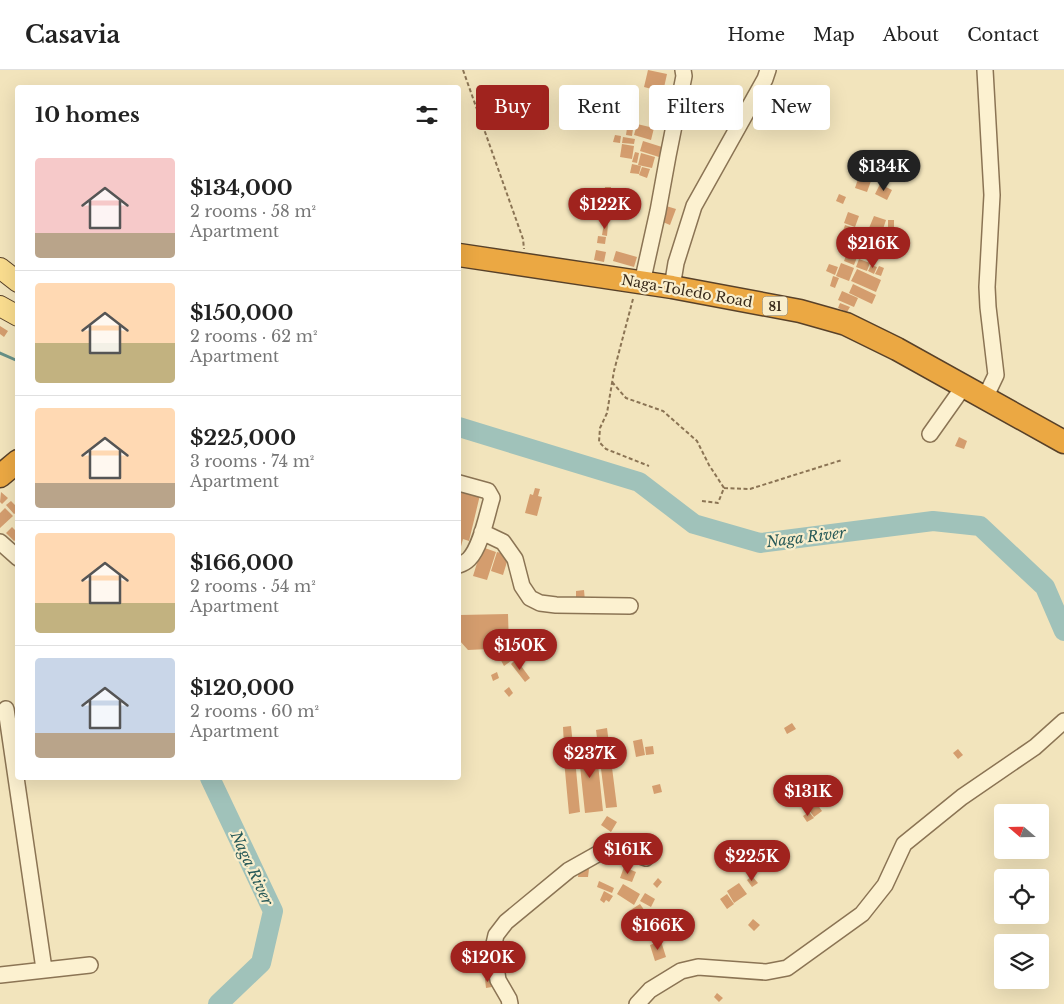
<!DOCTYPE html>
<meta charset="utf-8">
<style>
body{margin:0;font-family:"Libre Baskerville",serif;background:#f2f2f2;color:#222;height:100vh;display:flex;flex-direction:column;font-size:19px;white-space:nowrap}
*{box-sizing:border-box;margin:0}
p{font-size:16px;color:#767676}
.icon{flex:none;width:28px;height:28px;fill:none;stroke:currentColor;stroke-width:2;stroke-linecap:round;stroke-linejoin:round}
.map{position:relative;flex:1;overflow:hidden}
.drawer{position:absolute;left:15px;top:15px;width:446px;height:695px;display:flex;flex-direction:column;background:#fff;border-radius:5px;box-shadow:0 5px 20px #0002}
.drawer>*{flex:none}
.guide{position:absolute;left:476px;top:15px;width:475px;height:45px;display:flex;gap:10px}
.needle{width:32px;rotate:290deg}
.buttons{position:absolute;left:994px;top:734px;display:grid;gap:10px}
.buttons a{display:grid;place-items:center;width:55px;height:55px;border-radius:5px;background:#fff;box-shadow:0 5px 20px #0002;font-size:25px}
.price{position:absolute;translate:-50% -42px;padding:0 11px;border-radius:18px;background:#a0231e;color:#fff;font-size:16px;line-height:32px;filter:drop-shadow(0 1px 2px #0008)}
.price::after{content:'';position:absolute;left:50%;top:30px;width:15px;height:11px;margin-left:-8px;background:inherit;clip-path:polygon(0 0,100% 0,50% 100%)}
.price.active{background:#222;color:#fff}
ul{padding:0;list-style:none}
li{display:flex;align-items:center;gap:15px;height:125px;padding:0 20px}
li+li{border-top:1px solid #e0e0e0}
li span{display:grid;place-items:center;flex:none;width:140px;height:100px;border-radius:5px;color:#555}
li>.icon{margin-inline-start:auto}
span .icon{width:60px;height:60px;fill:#fffc;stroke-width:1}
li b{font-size:21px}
h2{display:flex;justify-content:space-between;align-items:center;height:60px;padding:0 20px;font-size:21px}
.pill{padding:0 18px;border-radius:5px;background:#fff;box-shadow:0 5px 20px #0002;font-size:18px;line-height:45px}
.pill.active{background:#a0231e;color:#fff}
header{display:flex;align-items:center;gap:30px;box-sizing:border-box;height:70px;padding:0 25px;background:#fff;border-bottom:1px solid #e0e0e0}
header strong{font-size:24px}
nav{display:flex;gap:28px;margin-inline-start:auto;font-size:18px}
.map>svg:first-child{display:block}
</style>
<header>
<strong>Casavia</strong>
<nav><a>Home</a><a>Map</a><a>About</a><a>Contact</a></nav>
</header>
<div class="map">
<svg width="1064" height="934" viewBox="0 0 1064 934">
<rect width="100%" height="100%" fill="#f2e4bc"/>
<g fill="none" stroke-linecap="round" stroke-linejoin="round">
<path stroke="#679188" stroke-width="3" d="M0 283 18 291"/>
<path stroke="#a0c2ba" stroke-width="20" d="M459 357 639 412 694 454 760 473 933 451 980 456 1045 517 1064 561
M210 708 273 841 261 893 218 934"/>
</g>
<path fill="#d49d6e" d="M648 0 667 4 663 22 644 17Z
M599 20 609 22 607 31 598 29Z
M685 48H694L693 55 685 54Z
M637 54 654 58 651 70 634 65Z
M627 58 633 59 632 66 626 65Z
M615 65 621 66 620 73 613 72Z
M623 67 635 69 634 74 622 73Z
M643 71 662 77 659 87 640 81Z
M622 74 634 76 632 89 620 87Z
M635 82 639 83 637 93 632 92Z
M641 83 655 87 652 98 638 95Z
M632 94 641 96 639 104 630 103Z
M642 97 650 99 647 108 639 105Z
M859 106 871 111 867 122 855 118Z
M880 114 892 120 887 130 875 124Z
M605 117H611L610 129 604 128Z
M614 118 620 119 619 128H613Z
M625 120 635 123 632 131 622 128Z
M839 124 846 127 843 134 836 131Z
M604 130 610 131 609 141 603 140Z
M663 135 676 139 670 155 658 150Z
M848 142 859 146 855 157 844 153Z
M874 146 886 150 882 162 869 158Z
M888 150H894V158H888Z
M604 153 608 154 607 166 602 165Z
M845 155 854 158 852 165 843 161Z
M843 163 852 166 847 181 837 178Z
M855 164 865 167 863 176 852 172Z
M893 165 894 172 888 173 887 166Z
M598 166 606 167 605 174 597 173Z
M869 171 879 175 878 177 882 178 880 182 867 177Z
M851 173 861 177 854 195 844 191Z
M863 179 874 183V181L881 183 880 188 872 185 870 191 860 187Z
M596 180 606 182 604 192 594 190Z
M616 181 637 187 634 197 613 191Z
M859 189 870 193 867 201 856 197Z
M841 193 854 198 849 211 836 206Z
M829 194 838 197 835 205 826 201Z
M871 195 877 197 874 204 868 201Z
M879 196 884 198 881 206 875 204Z
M857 199 881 210 876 222 851 211Z
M833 206 839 208 835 218 830 216Z
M853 214 876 225 872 234 849 223Z
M842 221 858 228 854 237 838 230Z
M840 233 850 237 847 242 838 238Z
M0 256 8 261 4 267 0 264Z
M959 367 967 371 964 379 955 376Z
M535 418 540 419 538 426 542 427 537 446 525 443 530 424 533 425Z
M459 420 480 425 469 471 463 469 459 484Z
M1 422 8 428 2 434 0 432Z
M11 431 18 438V442L14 444 6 435Z
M5 438 13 446 0 458V443Z
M12 457 18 463V468L14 471 6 463Z
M482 477 496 482 487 510 473 506Z
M497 482 509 485 503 505 491 501Z
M584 520 585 531 576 532V521Z
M508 544 509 578 468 580 459 570V547L460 545Z
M510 580 515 588 504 596 497 583Z
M516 589 530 608 525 612 511 594Z
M497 602 499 608 493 611 491 605Z
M509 617 513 623 509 627 504 621Z
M792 653 796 659 787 664 784 658Z
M571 656 573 675 564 676 563 657Z
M607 658 617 737 606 738 596 660Z
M642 669 645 685 636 687 633 671Z
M596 675 603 741 585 743 578 677Z
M653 676 654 684 646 685 645 677Z
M574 678 580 742 569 744 563 679Z
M958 679 963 685 958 689 953 683Z
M660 714 662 722 654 724 652 716Z
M815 731 822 741 814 747 807 737Z
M809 742 814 748 807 752 803 746Z
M607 746 617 752 611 762 601 755Z
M771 780 777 787 772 791 766 785Z
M624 797 636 802 632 812 620 808Z
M579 799H589L588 807H578Z
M752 806 758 813 752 817 747 810Z
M658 808 662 812 657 818 653 814Z
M599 811 614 818 612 823 597 817Z
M739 813 747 824 734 833 727 821Z
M623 814 640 824 634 835 617 824Z
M604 821 613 826 609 832 606 830 604 833 600 830Z
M645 823 655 829 651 837 640 831Z
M727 824 734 834 727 839 720 829Z
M640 834 647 844 637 851 629 841Z
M753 849 760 855 754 861 748 855Z
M651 854 655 862 647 865 643 858Z
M661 871 666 887 655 891 650 875Z
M491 908 492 917 486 918 485 909Z
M717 923 723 928 719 932 714 927Z"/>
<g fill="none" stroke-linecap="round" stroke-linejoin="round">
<defs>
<path id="minor" d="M985 0 992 125 987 217 988 237 996 305 985 328
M642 213 658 141 668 86 684 6 683 0
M672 217 676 193 694 136 765 9 768 0
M930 364 964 316
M459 413 488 421 492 428C487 444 481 477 469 489 466 492 462 494 459 495
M482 462 503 472 515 489 522 516 530 528 540 533 556 535 630 536
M0 472 18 488
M6 639 44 899
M0 905 90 895
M510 934 509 929 498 910 493 878 496 865 506 852 569 800 610 777H616L646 788
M637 934 650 920 681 901 698 897 766 902 787 898 862 844 885 815 904 774 962 727 1035 677 1064 651"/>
<path id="major" d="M0 198 18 212
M0 236 18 246"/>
<path id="highway" d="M459 185 672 217 800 241 846 254 897 279 1064 372
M0 406 18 391"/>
</defs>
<use href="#minor" stroke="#8b7454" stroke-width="18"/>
<use href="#major" stroke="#584129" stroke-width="22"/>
<use href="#highway" stroke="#584129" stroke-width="25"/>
<path stroke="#8b7454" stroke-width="2" stroke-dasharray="4 2.5" stroke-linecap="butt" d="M463 0 523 169 524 179
M478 44 520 37
M633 229 614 301 607 343 600 358 599 372 606 379 649 396
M612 312 626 328 663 341 697 371 709 395 724 418 718 433 702 431
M724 418 750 419 842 390"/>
<use href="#minor" stroke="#fcf1d0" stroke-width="15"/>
<use href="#major" stroke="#fadd8f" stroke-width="20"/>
<use href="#highway" stroke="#eba843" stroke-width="22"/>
</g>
<g text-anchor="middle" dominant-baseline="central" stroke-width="4.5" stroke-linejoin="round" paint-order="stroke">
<rect fill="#f9eecc" stroke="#73654f" stroke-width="1" x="762.5" y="226.5" width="25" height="19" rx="4"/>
<g font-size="12" font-weight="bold" fill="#392a1a">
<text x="775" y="236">81</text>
</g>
<g font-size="14" fill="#392a1a" stroke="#f9eecc">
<text transform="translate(687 221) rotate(10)">Naga-Toledo Road</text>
</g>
<g font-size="15" font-style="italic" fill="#285a59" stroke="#f9eecc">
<text transform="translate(806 467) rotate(-7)">Naga River</text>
<text transform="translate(252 798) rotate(65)">Naga River</text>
</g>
</g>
</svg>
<div class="buttons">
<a><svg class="needle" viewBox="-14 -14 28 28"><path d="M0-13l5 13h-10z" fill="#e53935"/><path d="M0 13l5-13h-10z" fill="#767676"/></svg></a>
<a><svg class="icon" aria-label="locate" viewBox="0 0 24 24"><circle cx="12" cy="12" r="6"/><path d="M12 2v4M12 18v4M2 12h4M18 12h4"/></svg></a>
<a><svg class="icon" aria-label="layers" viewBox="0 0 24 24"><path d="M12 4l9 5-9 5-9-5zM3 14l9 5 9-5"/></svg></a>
</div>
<b class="price active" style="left:884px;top:122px">$134K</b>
<b class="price" style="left:605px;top:160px">$122K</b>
<b class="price" style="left:873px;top:199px">$216K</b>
<b class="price" style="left:520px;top:601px">$150K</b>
<b class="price" style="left:590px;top:709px">$237K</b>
<b class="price" style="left:808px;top:747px">$131K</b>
<b class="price" style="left:628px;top:805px">$161K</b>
<b class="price" style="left:752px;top:812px">$225K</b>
<b class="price" style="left:658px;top:881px">$166K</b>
<b class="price" style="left:488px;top:913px">$120K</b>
<div class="guide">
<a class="pill active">Buy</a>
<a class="pill">Rent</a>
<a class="pill">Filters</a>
<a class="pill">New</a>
</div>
<section class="drawer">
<h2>10 homes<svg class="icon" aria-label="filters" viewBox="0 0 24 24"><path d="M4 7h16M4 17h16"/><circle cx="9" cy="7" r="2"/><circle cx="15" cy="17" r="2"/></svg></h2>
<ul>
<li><span style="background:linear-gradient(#f6c9c9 75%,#b9a48a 0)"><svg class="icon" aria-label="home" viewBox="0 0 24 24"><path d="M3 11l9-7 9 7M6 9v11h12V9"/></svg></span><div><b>$134,000</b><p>2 rooms · 58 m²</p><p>Apartment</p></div></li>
<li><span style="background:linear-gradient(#ffd9b3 60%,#c2b280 0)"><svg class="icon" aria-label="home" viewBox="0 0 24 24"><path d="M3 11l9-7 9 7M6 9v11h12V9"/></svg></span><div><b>$150,000</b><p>2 rooms · 62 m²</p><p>Apartment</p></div></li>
<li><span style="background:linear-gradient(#ffd9b3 75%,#b9a48a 0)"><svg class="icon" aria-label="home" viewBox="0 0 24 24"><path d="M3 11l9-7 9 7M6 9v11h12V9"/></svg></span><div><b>$225,000</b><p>3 rooms · 74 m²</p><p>Apartment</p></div></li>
<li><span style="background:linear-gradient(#ffd9b3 70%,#c2b280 0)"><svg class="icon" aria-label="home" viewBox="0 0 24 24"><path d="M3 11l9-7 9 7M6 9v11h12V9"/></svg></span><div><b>$166,000</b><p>2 rooms · 54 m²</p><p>Apartment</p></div></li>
<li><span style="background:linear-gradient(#c9d6e8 75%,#b9a48a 0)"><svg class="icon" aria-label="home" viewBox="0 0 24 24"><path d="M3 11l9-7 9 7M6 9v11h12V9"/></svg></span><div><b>$120,000</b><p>2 rooms · 60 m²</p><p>Apartment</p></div></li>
</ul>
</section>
</div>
